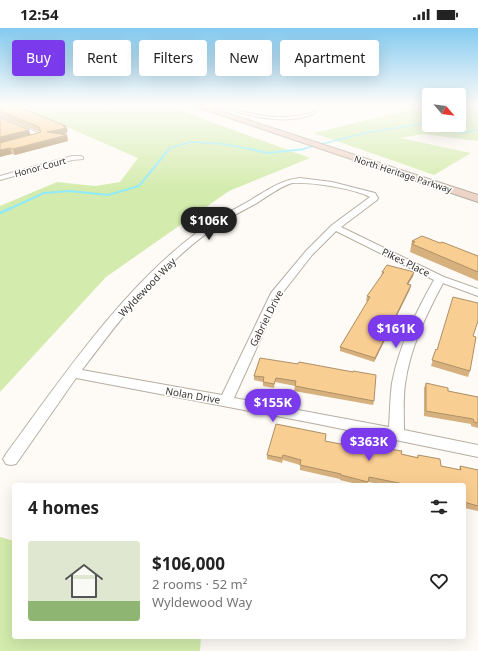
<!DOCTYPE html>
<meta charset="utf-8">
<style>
body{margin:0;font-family:"Noto Sans",sans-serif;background:#f2f2f2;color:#222;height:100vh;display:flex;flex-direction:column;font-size:15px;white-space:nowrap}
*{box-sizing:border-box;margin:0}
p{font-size:13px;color:#767676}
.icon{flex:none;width:22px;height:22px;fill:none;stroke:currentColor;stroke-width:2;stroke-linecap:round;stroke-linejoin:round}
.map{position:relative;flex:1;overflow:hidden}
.drawer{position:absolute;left:12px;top:455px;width:454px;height:156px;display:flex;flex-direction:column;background:#fff;border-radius:4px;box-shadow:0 4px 16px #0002}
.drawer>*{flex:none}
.top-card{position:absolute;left:12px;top:12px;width:454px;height:36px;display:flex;gap:8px}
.needle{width:26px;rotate:118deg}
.buttons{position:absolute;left:422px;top:60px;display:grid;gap:8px}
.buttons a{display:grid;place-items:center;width:44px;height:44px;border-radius:4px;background:#fff;box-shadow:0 4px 16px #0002;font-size:20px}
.price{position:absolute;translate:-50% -34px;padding:0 9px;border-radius:14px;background:#7c3aed;color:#fff;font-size:13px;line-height:26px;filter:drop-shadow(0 1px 2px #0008)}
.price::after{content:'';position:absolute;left:50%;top:24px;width:12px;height:9px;margin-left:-6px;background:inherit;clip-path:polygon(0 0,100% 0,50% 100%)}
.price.active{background:#222;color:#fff}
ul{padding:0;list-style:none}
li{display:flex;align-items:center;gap:12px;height:100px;padding:0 16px}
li+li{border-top:1px solid #e0e0e0}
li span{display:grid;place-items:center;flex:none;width:112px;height:80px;border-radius:4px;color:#555}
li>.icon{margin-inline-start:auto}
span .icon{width:48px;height:48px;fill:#fffc;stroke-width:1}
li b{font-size:17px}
h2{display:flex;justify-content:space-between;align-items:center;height:48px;padding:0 16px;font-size:17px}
.chip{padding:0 14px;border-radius:4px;background:#fff;box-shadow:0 4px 16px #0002;font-size:14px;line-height:36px}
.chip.active{background:#7c3aed;color:#fff}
.status{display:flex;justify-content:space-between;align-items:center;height:28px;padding:0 20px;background:#fff;direction:ltr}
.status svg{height:11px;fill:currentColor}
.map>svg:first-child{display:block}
</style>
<div class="status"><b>12:54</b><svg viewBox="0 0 49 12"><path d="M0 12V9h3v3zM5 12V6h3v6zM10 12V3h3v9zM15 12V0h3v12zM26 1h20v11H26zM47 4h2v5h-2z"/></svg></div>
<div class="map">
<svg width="478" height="623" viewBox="0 0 478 623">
<rect width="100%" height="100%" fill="#fefaf5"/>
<path fill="#d3ebac" d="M14 76H90L108 81 134 76H163L310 130 229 163 106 249 0 364V178L57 154 95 158 120 154 138 130Z
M459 76H478V113L424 106 400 110 471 125 434 147 314 105 429 77V97H459Z
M0 509 14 513V609H201L200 623H0Z"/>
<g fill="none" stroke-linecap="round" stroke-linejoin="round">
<path stroke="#8feafb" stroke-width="1.5" d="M448 97 461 105 478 102
M168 122 170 120 190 114 223 116 255 122
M298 122 365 105 410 98 429 93"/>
<path stroke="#8feafb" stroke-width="2" d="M250 121 268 125 305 121
M9 181 44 165 70 163 108 167 139 158 169 121"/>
<path stroke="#8feafb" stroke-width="2.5" d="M0 185 11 180"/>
<defs>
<path id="lane" d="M211 76H215C251 86 277 95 315 84L316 85C290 97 258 90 231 82 225 80 217 79 211 76Z"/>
<path id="street" d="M0 88 40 106 41 109 0 121V117L35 108 0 92Z
M81 128 83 129V131L72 132 0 152V148L72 128Z
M300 150 332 154 375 165 378 170 377 172 341 199 444 249 478 261V268L443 255C426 287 410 320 405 356 403 371 404 386 404 402L478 417V429L318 396 76 350 16 436 11 437 6 436 3 431 6 426C61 351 123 259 199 203 215 191 233 182 251 172 267 162 281 152 300 150ZM292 155C312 154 353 160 370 169L332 197 306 223 271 265 222 367 82 342C118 294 157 242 206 206 221 194 238 185 255 176 267 169 279 159 292 155ZM336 203 434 252C416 284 399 318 392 355 390 370 390 384 389 399L234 370 280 268 312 227Z"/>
<path id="secondary" d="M188 76H199L478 167V174Z"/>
</defs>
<use href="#lane" stroke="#b6aea2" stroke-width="2"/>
<use href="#street" stroke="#b6aea2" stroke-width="2"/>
<use href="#secondary" stroke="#b6aea2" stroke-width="2"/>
<use href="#lane" fill="#fff" fill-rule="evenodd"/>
<use href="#street" fill="#fff" fill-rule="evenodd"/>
<use href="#secondary" fill="#edd4c8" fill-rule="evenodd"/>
</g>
<path fill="#d6b17e" d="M0 76 21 79 68 103H67V105L62 106 67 107 68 113 15 127 12 126 0 116 40 104 0 88Z
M412 213 440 215 478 228V253L410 224Z
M382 244H414L413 248 408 256 411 257 410 261 374 334 340 323V319L368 273H366L367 268 382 248H381Z
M473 308 470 343 468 349 431 338 436 321 437 322Z
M260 330 374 373 373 377 294 363 295 358 275 354 274 360 263 358V354L254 352V348Z
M426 355 448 363 478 369V400L471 398V396L424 388V360Z
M347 411 362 418 383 423V420L401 426 417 429 418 427 441 438 459 442 460 438 478 442V483L464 480V457H384L368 454 367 457H361L340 452V451L300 442V437L283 432 282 435 267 431V427L325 413 345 417Z"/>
<path fill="#ae9066" d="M17 76H20L21 80 14 77Z
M63 98H66L68 103H67V105L48 109 47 104Z
M29 102 31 108 0 115V109Z
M67 107 68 113 15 127 13 121Z
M10 120 12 126 0 129V122Z
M414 244 413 248 406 260 407 256Z
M411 257 410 261 374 334 375 330Z"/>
<path fill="#f9ce92" stroke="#ae9066" d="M0 76H17L14 77 66 98H63L66 100 47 104 67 107 13 121 10 120 0 122V115L41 104 39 99 0 83Z
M0 89 29 102 0 109Z
M422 208 440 215 442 214 478 228V244L412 216 415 214 412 213Z
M387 237 414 244 407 256 411 257 375 330 340 319 370 269 367 268 384 244H382Z
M453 269 478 275V293L473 308 476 309 470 343 432 332 436 321 437 322Z
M260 330 298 336 299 334 353 344V343L376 347 374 373 295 358 296 353 276 350 274 356 263 354 264 349 254 348Z
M426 355 448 360V363L478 369V395L474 394 473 391 426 383Z
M276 396 326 406 325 413 346 417 347 411 362 414V418L383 423V420L402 423 401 426 418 430V427L440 431 441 438 461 442 460 438 478 442V478L464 474V457H409L369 449 368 454 341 447V446L300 437 301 432 283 427 282 430 267 427Z"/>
<linearGradient id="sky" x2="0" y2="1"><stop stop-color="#84caf0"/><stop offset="0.47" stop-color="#fffdfa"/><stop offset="1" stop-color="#fffdfa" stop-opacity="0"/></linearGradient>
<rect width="478" height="163" fill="url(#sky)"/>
<g text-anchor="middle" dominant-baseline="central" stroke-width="3" stroke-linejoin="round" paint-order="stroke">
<g font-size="9" fill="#36322e" stroke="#fff">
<text transform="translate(40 139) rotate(-15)">Honor Court</text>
<text transform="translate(403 146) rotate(18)">North Heritage Parkway</text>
</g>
<g font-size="10" fill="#36322e" stroke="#fff">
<text transform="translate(406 234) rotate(26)">Pikes Place</text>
<text transform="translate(147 259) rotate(-46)">Wyldewood Way</text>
<text transform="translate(266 290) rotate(-63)">Gabriel Drive</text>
<text transform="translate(193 367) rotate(10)">Nolan Drive</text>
</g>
</g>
</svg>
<div class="buttons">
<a><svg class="needle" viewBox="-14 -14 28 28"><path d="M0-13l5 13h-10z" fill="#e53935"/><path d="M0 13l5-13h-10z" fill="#767676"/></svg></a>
</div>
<b class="price active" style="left:209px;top:213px">$106K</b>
<b class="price" style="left:396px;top:321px">$161K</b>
<b class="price" style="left:273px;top:395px">$155K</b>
<b class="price" style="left:369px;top:434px">$363K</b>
<div class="top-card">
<a class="chip active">Buy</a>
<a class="chip">Rent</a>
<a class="chip">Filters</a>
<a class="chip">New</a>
<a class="chip">Apartment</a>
</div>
<section class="drawer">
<h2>4 homes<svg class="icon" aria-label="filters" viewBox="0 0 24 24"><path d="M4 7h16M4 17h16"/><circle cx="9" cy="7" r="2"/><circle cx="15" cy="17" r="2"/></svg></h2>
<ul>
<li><span style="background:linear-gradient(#dfe7d0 75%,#8fb573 0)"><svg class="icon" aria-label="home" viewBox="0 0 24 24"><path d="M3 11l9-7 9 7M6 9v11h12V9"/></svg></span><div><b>$106,000</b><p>2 rooms · 52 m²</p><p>Wyldewood Way</p></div><svg class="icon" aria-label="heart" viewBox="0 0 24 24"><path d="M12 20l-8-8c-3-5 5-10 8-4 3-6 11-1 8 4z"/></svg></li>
</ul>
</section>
</div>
